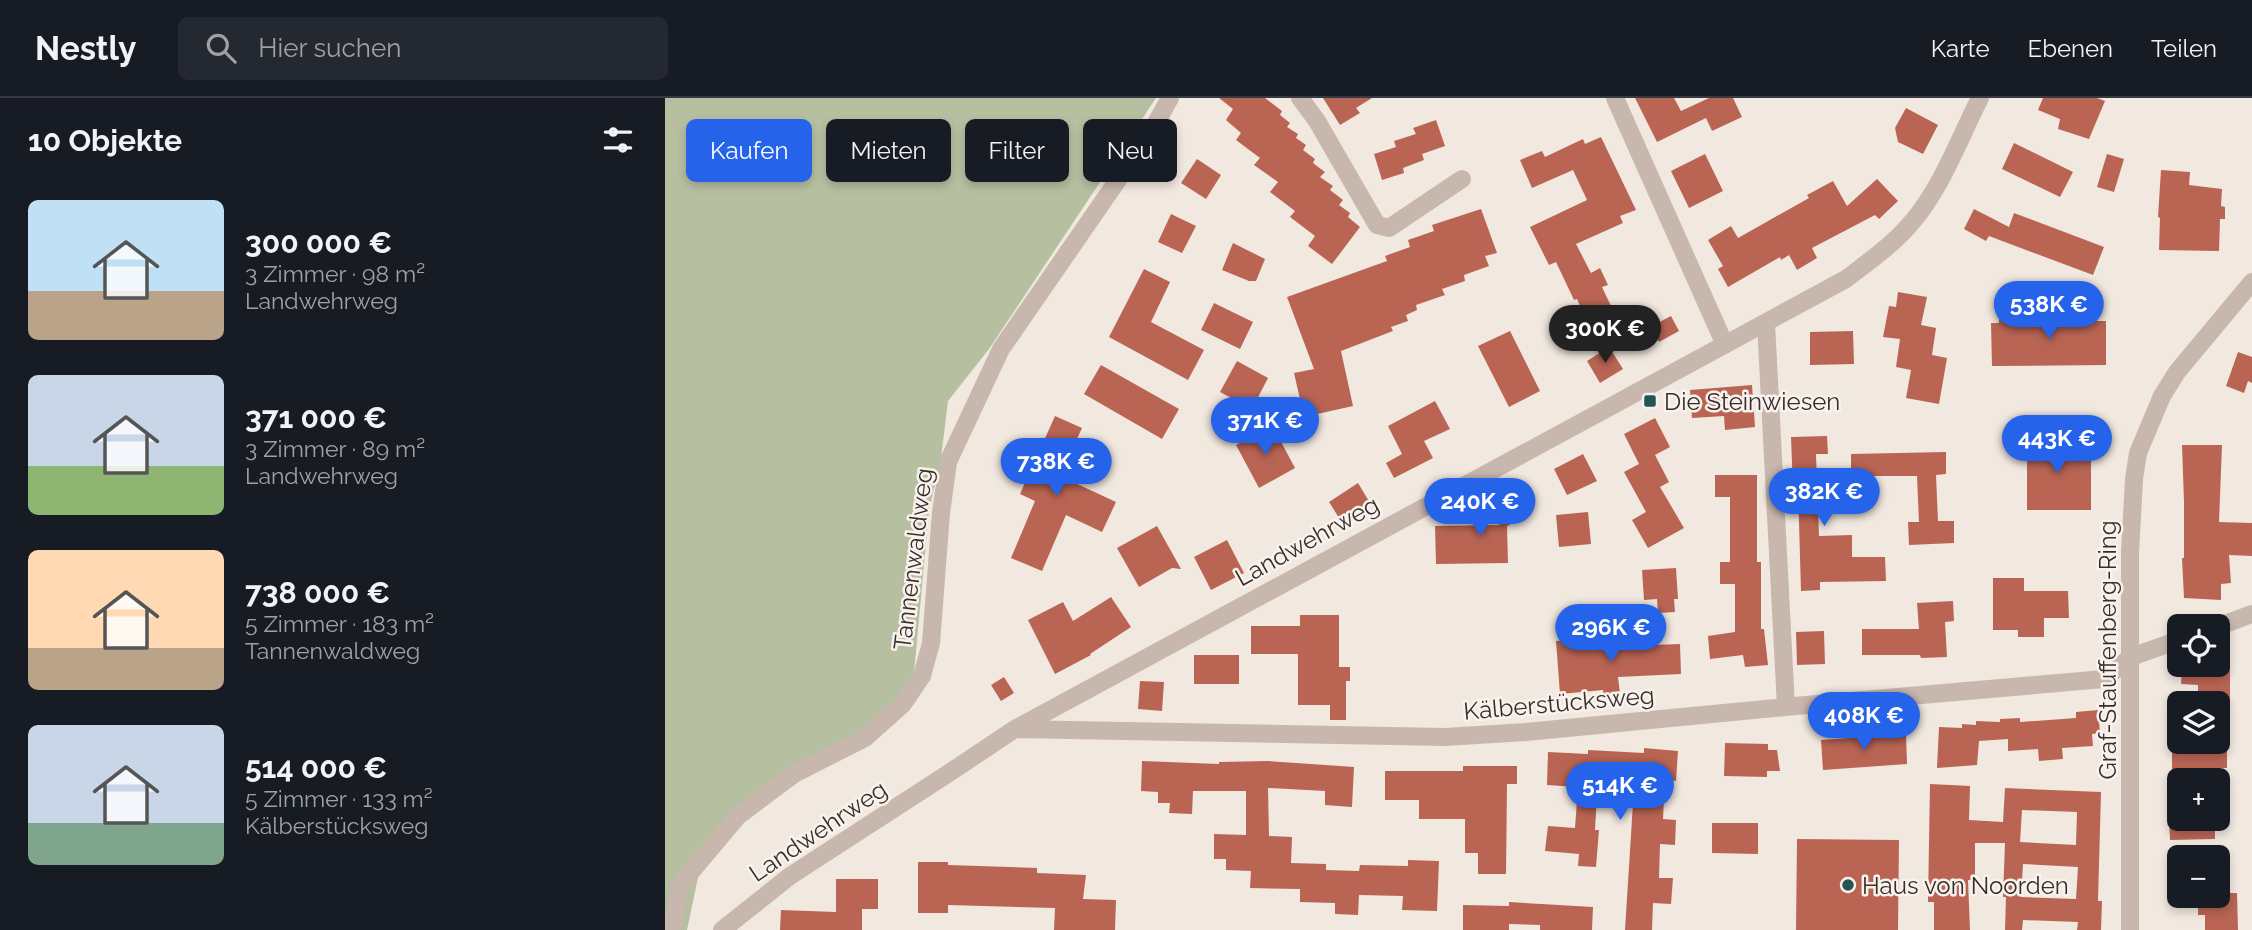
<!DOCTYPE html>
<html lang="de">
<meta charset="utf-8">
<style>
body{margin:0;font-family:Raleway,sans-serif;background:#242831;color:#f1f3f6;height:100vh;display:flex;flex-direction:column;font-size:26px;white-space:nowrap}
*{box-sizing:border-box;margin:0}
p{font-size:23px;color:#9ea1a6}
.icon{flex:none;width:38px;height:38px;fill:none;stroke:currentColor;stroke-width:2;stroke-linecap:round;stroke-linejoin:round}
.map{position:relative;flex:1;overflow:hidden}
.panel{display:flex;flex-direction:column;background:#171b24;width:665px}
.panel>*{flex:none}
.guide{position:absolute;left:21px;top:21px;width:665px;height:63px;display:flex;gap:14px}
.buttons{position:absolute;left:1502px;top:516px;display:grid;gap:14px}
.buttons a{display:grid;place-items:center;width:63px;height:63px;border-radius:10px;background:#171b24;box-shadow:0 4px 10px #0003;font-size:35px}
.price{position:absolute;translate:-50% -60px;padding:0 16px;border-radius:24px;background:#2563eb;color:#fff;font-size:23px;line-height:46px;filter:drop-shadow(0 2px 4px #0008)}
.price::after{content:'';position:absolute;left:50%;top:42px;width:21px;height:16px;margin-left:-10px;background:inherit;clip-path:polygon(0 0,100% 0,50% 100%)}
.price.selected{background:#222;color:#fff}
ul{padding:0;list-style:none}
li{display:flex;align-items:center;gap:21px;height:175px;padding:0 28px}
li span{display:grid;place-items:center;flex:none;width:196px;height:140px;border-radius:10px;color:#555}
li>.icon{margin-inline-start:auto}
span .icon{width:84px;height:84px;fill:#fffc;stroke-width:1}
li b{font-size:30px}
h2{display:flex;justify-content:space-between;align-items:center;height:84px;padding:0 28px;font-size:30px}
.tag{padding:0 24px;border-radius:10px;background:#171b24;box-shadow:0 4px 10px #0003;font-size:24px;line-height:63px}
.tag.selected{background:#2563eb;color:#fff}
header{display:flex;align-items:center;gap:42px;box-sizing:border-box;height:98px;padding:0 35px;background:#171b24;border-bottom:2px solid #363941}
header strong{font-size:33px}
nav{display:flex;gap:38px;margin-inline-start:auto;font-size:24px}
.search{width:490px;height:63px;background:#242831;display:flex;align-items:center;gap:18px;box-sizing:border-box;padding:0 24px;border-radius:10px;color:#9ea1a6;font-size:26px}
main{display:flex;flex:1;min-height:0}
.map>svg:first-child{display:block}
</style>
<header>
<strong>Nestly</strong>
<div class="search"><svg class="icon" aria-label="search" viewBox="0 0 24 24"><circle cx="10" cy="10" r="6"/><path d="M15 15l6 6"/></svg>Hier suchen</div>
<nav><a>Karte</a><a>Ebenen</a><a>Teilen</a></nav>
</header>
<main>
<section class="panel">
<h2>10 Objekte<svg class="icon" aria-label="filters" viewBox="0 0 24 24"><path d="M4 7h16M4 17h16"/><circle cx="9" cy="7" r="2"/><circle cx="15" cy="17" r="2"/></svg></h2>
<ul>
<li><span style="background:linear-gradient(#bfe0f5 65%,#b9a48a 0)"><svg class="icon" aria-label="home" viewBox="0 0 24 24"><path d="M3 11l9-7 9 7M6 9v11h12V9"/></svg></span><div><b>300 000 €</b><p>3 Zimmer · 98 m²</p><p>Landwehrweg</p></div></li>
<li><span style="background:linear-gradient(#c9d6e8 65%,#8fb573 0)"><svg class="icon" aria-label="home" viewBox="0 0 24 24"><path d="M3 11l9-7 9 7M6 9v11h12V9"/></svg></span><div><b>371 000 €</b><p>3 Zimmer · 89 m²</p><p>Landwehrweg</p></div></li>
<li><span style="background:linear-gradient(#ffd9b3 70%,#b9a48a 0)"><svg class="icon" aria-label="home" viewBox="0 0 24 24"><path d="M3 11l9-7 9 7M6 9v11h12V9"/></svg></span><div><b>738 000 €</b><p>5 Zimmer · 183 m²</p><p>Tannenwaldweg</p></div></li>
<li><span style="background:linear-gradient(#c9d6e8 70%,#7fa58c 0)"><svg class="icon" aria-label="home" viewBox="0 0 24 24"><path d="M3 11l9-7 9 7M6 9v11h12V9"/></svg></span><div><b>514 000 €</b><p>5 Zimmer · 133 m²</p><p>Kälberstücksweg</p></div></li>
</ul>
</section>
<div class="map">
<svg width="1587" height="832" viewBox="0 0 1587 832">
<rect width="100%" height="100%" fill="#f1e8e0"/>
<path fill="#b7bfa1" d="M0 0H491L324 251 283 303 276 360 264 412 248 586 200 638 72 717 35 770 22 832H0Z"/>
<path fill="#ba6554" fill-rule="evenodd" d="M554 0H600L617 13 615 17 625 25 622 29 633 36 631 40 641 47 638 52 650 61 648 65 660 74 655 79 668 88 665 92 678 102 674 107 685 115 683 119 695 129 667 166 643 148 650 138 625 119 630 113 605 94 613 84 589 67 595 60 571 42 576 35 561 22 568 11Z
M658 0H707L691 10 695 15 675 27Z
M970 0H1009L1016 13 1044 0H1068L1077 19 1047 33 1041 20 992 44Z
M1378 0H1432L1440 3 1424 41 1393 31 1395 21 1373 12Z
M1241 10 1273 27 1258 56 1233 44 1230 30Z
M771 22 780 48 757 56 759 62 738 70 739 75 717 82 709 56 731 49 729 43 751 36 748 30Z
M936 39 971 112 955 118 958 125 911 146 926 175 935 170 943 187 937 189 946 208 920 220 912 201 909 202 891 164 884 167 865 129 922 102 908 72 867 90 855 62 877 53 880 59 918 41 920 46Z
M1349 45 1408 74 1395 99 1337 71Z
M1040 56 1058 93 1024 110 1006 73Z
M1442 56 1459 61 1449 94 1432 89Z
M532 61 556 77 541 101 516 85Z
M1496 72 1525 74 1524 87 1557 91 1556 108 1560 109V121H1555L1554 153 1494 152 1495 120 1493 119Z
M1212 81 1233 103 1214 121 1210 117 1147 150 1152 160 1132 172 1124 157 1116 162 1115 159 1063 189 1053 171 1058 168 1043 142 1066 128 1073 140 1144 100 1142 97 1168 83 1182 108Z
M816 111 832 155 820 158 824 168 799 177 800 183 777 191 780 197 751 207 752 212 741 217 743 223 726 229 728 233 676 253 688 308 639 319 629 275 649 271 622 199 722 163 720 158 745 149 743 142 769 133 767 127Z
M1309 111 1344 129 1349 115 1439 149 1428 177 1324 138 1321 143 1299 131Z
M506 116 531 128 517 155 493 144Z
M568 145 600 161 591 183H584L557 172Z
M479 171 505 184 486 224 539 252 523 282 444 239Z
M1233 194 1262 199 1256 227 1271 230 1267 257 1282 260 1274 306 1241 300 1246 272 1231 269 1235 241 1218 239 1224 208 1231 209Z
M549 205 588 224 575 251 536 232Z
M1411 217H1432V223H1441V267L1327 268 1326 225H1334V219Z
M1006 218 1014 233 994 244 985 229Z
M845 233 875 293 844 309 813 248Z
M1188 233 1189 266 1145 267V234Z
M944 249 958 271 935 285 922 263Z
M1573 254 1587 259V285L1583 283 1579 295 1561 288Z
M572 263 603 280 587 311 555 294Z
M436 267 514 311 497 341 419 296Z
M1087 287 1090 329 1060 332 1059 318 1027 320 1025 292Z
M770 303 785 331 759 343 768 360 729 380 721 365 737 356 723 328Z
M390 318 417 330 395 378 451 404 437 434 401 417 377 473 346 460 370 403 355 396Z
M990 320 1005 349 990 357 1004 384 995 389 1019 430 983 450 967 422 981 414 959 374 974 366 959 336Z
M607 327 630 370 594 390 571 347Z
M1362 334H1392L1393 350H1426V412H1362Z
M1162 338 1163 356H1151L1154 438 1187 437V459H1220L1221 483 1155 484V492L1136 493 1133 390 1128 391 1126 339Z
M1517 347H1557L1554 424 1587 425V458L1564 457 1566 485 1556 486V502L1519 500 1517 460H1519V404Z
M1281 354V376L1271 377 1273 423H1289V445L1244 447 1243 424H1254L1252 378H1186V356Z
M918 356 932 383 902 397 889 371Z
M1050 377H1092V464H1096V531H1099L1103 567 1080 569 1078 557 1045 561 1043 538 1070 534V486H1055V464H1065V399H1050Z
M693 385 705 405 676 423 664 404Z
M834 401H864V417L842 428 843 465 771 466 770 428 834 427Z
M923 414 926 446 894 449 891 417Z
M492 428 516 471 507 470 474 489 452 450Z
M562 442 579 475 546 492 529 459Z
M1011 470 1013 501H1009L1010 514 993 515 992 501 979 502 977 472Z
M1328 480H1359V493H1403L1404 520H1379V539H1353V532H1328Z
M446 499 466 529 425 556 426 557 390 576 363 522 398 504 408 523Z
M1288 503 1289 523 1280 524 1282 559 1256 560 1255 557H1197V531H1254L1252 505Z
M635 517H674V569H685V583H681V622H665V607H633V556H586V528H635Z
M1159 533 1160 566 1132 567 1131 534Z
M934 539 935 549 1015 546 1016 576 953 579 955 596 939 598 938 592 895 596 891 543Z
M529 557H574V586H529Z
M1517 567H1565V606H1533V587L1516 586Z
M339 579 349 595 336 603 326 587Z
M475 583 499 584 497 613 473 611Z
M1433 612 1435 635 1427 636 1428 648 1397 650 1398 661 1374 663 1373 651 1343 653V641L1314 643 1312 667 1272 670 1274 629 1297 630V626L1311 627V623L1335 624V621L1355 620V624L1411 620V614Z
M1241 636 1242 666 1158 672 1156 642Z
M1060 645 1103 646V652H1112L1115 673H1102V679L1059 678Z
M979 650 1013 653 1011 683 1000 682 998 721 1011 722 1010 747 995 746 994 780H1008L1006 806 988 805 987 832H960L968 705 975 706 978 670 944 668V681L933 680 930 732H934L931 769 913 768 914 756 880 753 883 728 910 730 913 689 882 687 883 654 923 656V652L979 655Z
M1562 651V670H1547L1548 682H1507V652Z
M477 663 554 666V664L603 663 689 669 687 709 660 707V693L603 690 604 738 627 739 626 765 661 766V772L694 773 695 767 743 768V762L774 763 772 813 737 812 738 798 694 797 693 817 670 816V805L635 804V791L585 790 586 773 561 772V761H549V736L581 737V693H528L527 716 504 715 505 705H493V694L476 693Z
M798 668H852V686H842L841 776H813V755H800V721H754V702H720V673H798Z
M1265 686 1305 688 1304 722 1338 724 1340 690 1436 694 1433 803H1437L1436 832H1412L1413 824 1358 822 1357 832H1340L1341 799H1338L1340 745H1310V782H1303L1305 832H1269V804H1263ZM1357 712 1412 714 1411 747 1355 744ZM1358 766 1413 769 1411 801 1356 799Z
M1504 721H1550V741L1505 742Z
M1047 725H1093V756L1047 755Z
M1132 741 1234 742 1233 832H1131Z
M253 764H283V767L372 770V775L421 777 418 801 451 802 450 832H389L390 810 283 807V815H253Z
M171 781H213V811H197V832H115L116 812 171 814Z
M1552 795H1572L1573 832H1540V817H1533V798H1552Z
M844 804 928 809 927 832H875V827L844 826V832H798V807L844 808Z"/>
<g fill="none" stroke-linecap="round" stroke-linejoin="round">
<path stroke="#c8b7ad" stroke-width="18" d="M635 0 652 23 712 127 724 130 797 81
M950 0 1060 247
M1101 225 1121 609
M1552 529 1587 516
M351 631 780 639 861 634 1130 608 1439 581 1466 559 1514 542
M7 832 15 787 73 718 129 676 200 640 238 606 257 578 266 545 276 415 283 364 336 251 486 34 505 0
M57 832 125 778 287 673 350 631 1181 181C1203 164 1229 146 1247 124 1277 89 1294 41 1315 0
M1465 832V455L1469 381 1473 355 1497 298 1512 274 1587 184"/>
</g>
<g fill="#245554" stroke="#f9f2ec" stroke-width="2.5">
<rect x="978" y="296" width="14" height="14" rx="3.5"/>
<circle cx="1183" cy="787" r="7"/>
</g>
<g text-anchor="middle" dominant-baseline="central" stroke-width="5" stroke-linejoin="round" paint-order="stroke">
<g font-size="24" fill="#372e2b" stroke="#f9f2ec" text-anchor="start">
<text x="999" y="303">Die Steinwiesen</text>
<text x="1197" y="787">Haus von Noorden</text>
</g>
<g font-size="24" fill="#372e2b" stroke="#f9f2ec">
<text transform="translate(642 443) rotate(-29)">Landwehrweg</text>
<text transform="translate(248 461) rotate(-83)">Tannenwaldweg</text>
<text transform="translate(1442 552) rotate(-90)">Graf-Stauffenberg-Ring</text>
<text transform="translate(894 605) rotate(-5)">Kälberstücksweg</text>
<text transform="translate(153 733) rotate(-34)">Landwehrweg</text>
</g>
</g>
</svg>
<div class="buttons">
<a><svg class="icon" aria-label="locate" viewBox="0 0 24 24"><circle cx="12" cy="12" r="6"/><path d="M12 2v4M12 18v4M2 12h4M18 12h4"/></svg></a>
<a><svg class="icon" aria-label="layers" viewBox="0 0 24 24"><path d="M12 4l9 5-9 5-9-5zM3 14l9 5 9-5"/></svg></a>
<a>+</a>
<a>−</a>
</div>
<b class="price" style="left:1384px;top:243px">538K €</b>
<b class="price selected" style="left:940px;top:267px">300K €</b>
<b class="price" style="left:600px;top:359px">371K €</b>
<b class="price" style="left:1392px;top:377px">443K €</b>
<b class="price" style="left:391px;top:400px">738K €</b>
<b class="price" style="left:1159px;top:430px">382K €</b>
<b class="price" style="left:815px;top:440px">240K €</b>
<b class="price" style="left:946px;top:566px">296K €</b>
<b class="price" style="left:1199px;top:654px">408K €</b>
<b class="price" style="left:955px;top:724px">514K €</b>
<div class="guide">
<a class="tag selected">Kaufen</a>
<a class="tag">Mieten</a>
<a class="tag">Filter</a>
<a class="tag">Neu</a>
</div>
</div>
</main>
